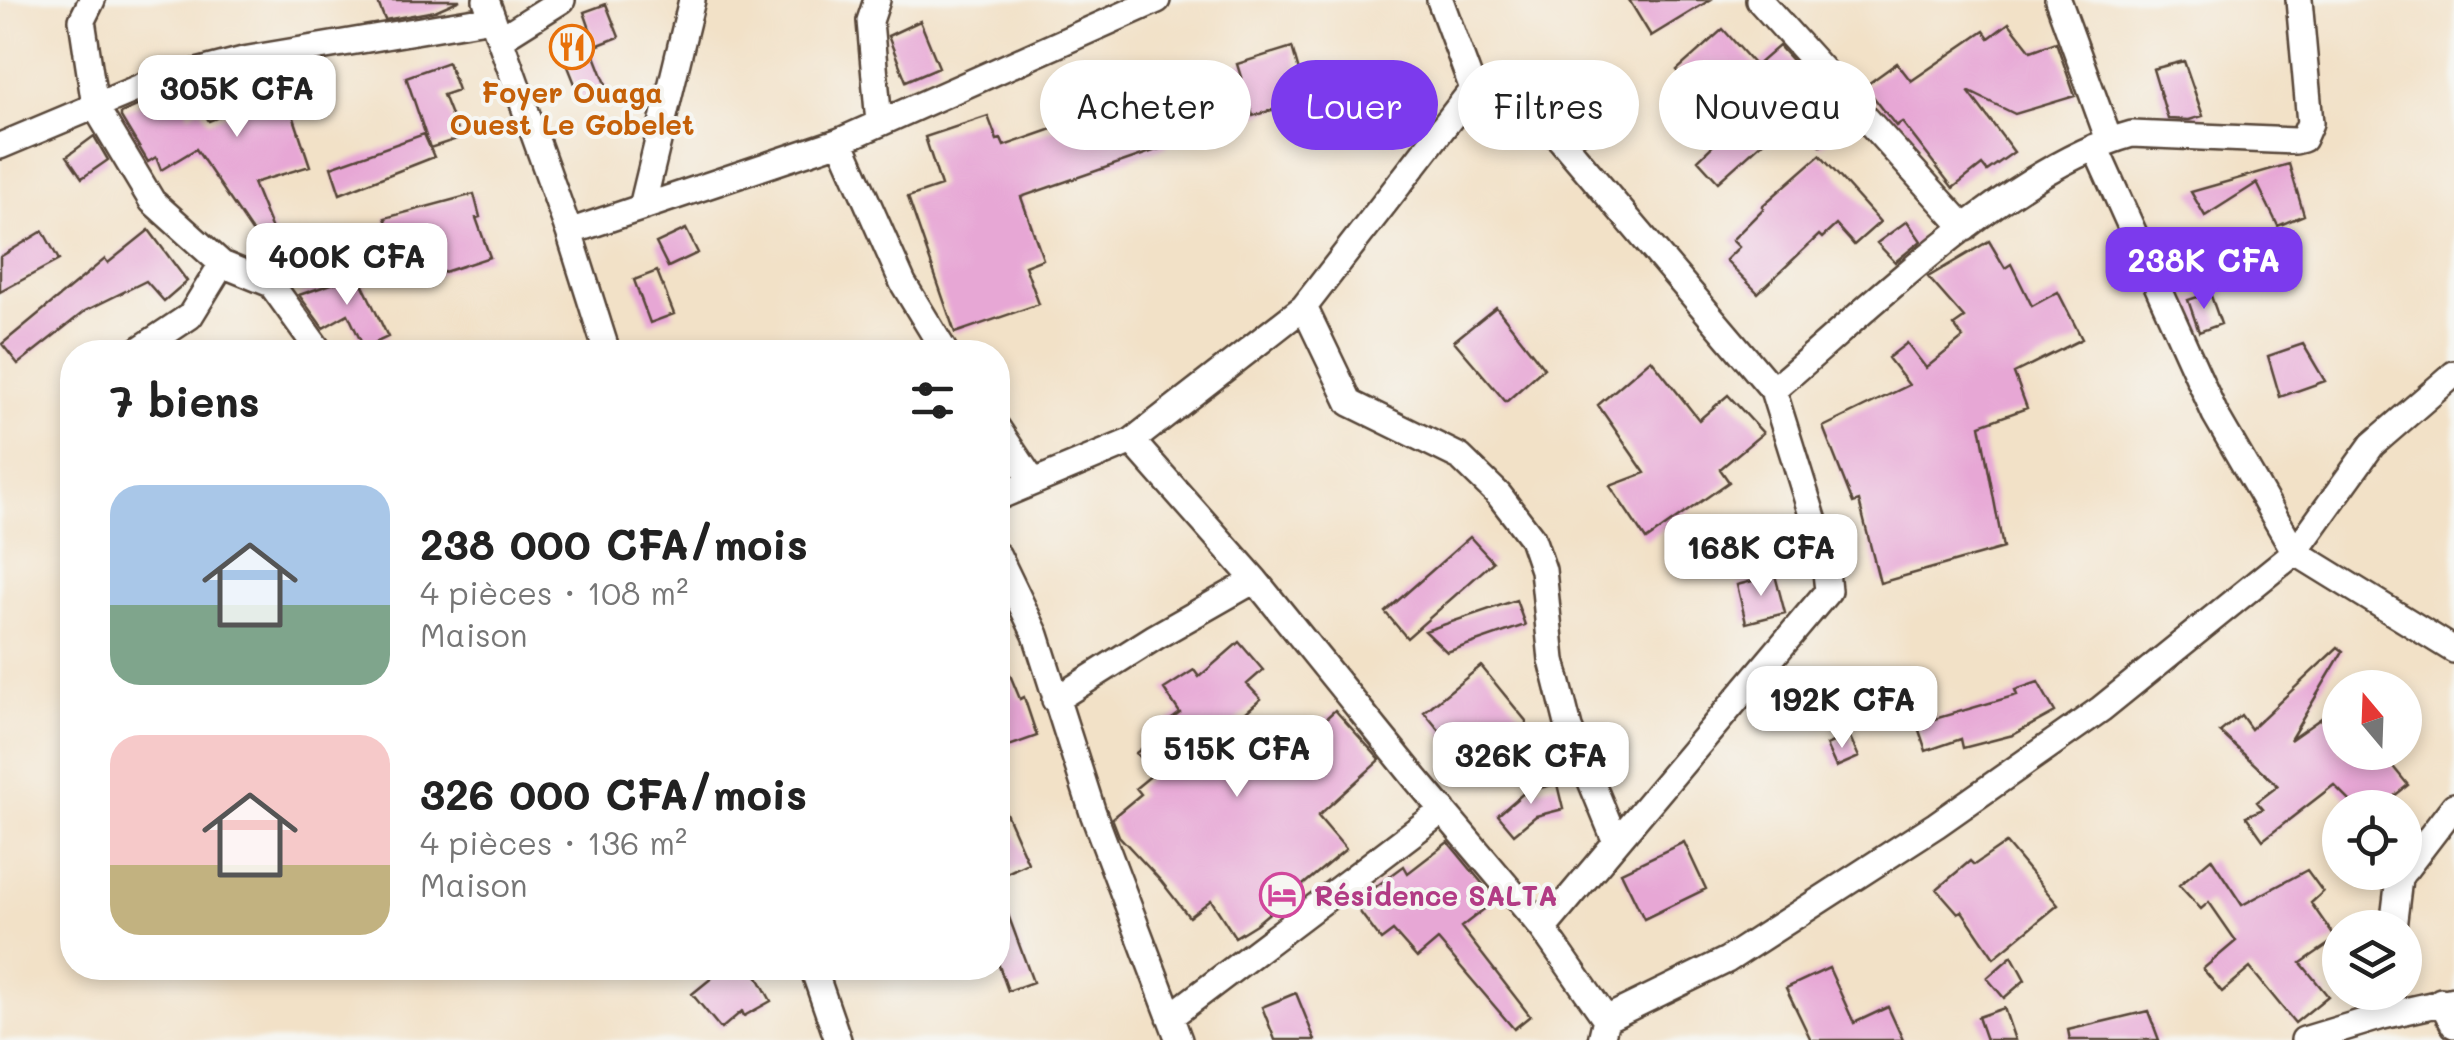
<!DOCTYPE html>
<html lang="fr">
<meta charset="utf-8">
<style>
body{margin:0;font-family:Mali,sans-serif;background:#f2f2f2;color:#222;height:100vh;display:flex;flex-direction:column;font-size:38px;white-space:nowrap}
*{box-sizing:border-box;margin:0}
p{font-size:32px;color:#767676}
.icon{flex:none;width:55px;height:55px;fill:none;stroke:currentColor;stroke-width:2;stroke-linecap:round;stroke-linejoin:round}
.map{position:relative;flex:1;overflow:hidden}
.details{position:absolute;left:60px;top:340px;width:950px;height:640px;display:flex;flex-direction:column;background:#fff;border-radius:40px;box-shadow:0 5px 15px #0003}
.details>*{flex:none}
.hud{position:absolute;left:1040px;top:60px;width:950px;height:90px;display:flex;gap:20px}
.needle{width:65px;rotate:341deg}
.controls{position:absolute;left:2322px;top:670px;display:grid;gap:20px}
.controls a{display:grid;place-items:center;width:100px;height:100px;border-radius:50%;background:#fff;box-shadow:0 5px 15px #0003;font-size:50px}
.price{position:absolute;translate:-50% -85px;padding:0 22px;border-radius:20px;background:#fff;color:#222;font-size:32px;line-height:65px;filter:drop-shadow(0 2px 5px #0008)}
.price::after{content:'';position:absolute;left:50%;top:60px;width:30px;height:22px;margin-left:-15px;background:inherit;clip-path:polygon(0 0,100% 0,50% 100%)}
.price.on{background:#7c3aed;color:#fff}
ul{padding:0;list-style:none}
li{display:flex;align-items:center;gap:30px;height:250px;padding:0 50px}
li span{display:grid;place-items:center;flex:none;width:280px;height:200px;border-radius:30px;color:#555}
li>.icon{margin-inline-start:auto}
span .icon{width:120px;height:120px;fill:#fffc;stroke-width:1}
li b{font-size:42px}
h2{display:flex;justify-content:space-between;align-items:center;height:120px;padding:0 50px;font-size:42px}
.chip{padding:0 35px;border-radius:45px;background:#fff;box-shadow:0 5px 15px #0003;font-size:35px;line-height:90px}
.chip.on{background:#7c3aed;color:#fff}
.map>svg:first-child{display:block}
</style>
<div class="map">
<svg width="2454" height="1040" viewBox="0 0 2454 1040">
<rect width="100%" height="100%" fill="#f6f6f2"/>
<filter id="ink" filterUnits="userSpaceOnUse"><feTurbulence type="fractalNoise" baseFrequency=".01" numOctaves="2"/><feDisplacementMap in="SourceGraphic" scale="20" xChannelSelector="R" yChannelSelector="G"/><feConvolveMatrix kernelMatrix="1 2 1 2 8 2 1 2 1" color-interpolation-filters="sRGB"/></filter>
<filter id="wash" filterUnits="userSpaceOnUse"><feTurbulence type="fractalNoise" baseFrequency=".0048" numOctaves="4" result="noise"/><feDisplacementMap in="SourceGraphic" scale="40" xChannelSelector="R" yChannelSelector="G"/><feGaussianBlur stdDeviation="2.25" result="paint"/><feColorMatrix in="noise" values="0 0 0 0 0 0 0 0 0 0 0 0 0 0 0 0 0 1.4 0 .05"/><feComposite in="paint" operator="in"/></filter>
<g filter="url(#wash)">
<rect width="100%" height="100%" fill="#f2e1c7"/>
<g id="blocks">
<path fill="#e7a7d5" d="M377 0H460L435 11 385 20Z
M1629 0H1710L1651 36Z
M606 4 619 37 596 46 584 12Z
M920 21 939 67 906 81 888 36Z
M2009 23 2031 51 2056 42 2075 96 2015 114 1968 91 2014 152 1987 171 1982 165 1953 188 1902 122 1896 126 1865 86 1897 63 1911 81 1984 31 1989 38Z
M1723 29 1756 66 1779 46 1847 122 1821 146 1792 116 1718 182 1698 160 1730 129 1677 70Z
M1292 47 1307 99 1253 116 1237 64Z
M592 48 608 89 581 99 565 59Z
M2184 61 2203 116 2189 120 2168 119 2153 69Z
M448 62 458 90 443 95 460 138 430 148 406 77Z
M323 63 333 104 293 115 310 166 253 183 284 259 274 264 196 149 161 170 156 157 148 162 121 117V113L148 101 180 93 189 114 200 107 209 121 260 101 255 87 289 75 288 69Z
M1144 97 1168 146 1021 197 1043 259 1025 266 1039 304 955 333 908 197 941 186 925 137 988 116 997 140 1001 139 1004 146Z
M1611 103 1621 128 1585 143 1575 118Z
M424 134 434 157 340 194 331 167Z
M94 136 108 160 82 178 67 156Z
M1820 155 1880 222 1854 245 1836 225 1822 238 1819 235 1758 293 1726 260 1739 247 1732 240 1764 208 1762 206Z
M2289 164 2304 215 2278 226 2257 183 2205 216 2191 192Z
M474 194 480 217 476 218 490 257 423 279 416 258 404 263 385 218Z
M1907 221 1921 241 1895 262 1877 243Z
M686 229 698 253 668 267 656 243Z
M149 230 187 281 164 301 146 281 85 311 18 364 2 344 105 259 108 263Z
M43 231 59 260 0 292V257Z
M1989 241 2005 268 2011 264 2032 306 2058 292 2082 339 2014 373 2027 408 1980 425 2003 548 1880 583 1859 501 1853 503 1823 427 1909 385 1888 358 1907 343 1926 368 1963 338 1954 325 1964 318 1928 277Z
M657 271 674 314 650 323 634 280Z
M358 275 388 337 364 348 348 314 323 328 299 295Z
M2210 293 2221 324 2199 332 2188 300Z
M1496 307 1544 368 1506 402 1454 341Z
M2303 344 2325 381 2280 397 2268 356Z
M1651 359 1699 420 1728 395 1763 433 1720 469 1729 482 1646 540 1610 486 1645 473 1598 405Z
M1470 537 1493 562 1407 638 1385 612Z
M1775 575 1785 613 1746 623 1737 585Z
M1516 600 1525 625 1447 652 1425 631Z
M1239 642 1263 670 1247 684 1261 699 1236 721 1269 765 1273 762 1275 765 1335 710 1380 760 1318 816 1346 849 1256 924 1235 937 1211 900 1189 917 1161 881 1119 836 1112 818 1141 794 1136 788 1153 774 1136 753 1159 735 1156 731 1180 713 1164 689 1194 670 1199 677Z
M998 646 1020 699 1024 697 1037 736 1009 746 998 713Z
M2338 647 2343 651 2290 740 2340 705V752H2381L2408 785 2379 808H2357L2334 785 2263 840 2246 816 2263 809 2257 802 2278 786 2220 732 2241 715 2251 729Z
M1481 666 1526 721V731L1506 748 1489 727 1457 752 1424 712Z
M2038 682 2055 712 2013 735 1963 748 1961 739 1926 751 1917 724 2017 695 2015 690Z
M1849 735 1859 757 1836 767 1826 745Z
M1557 784 1563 809 1536 816 1514 834 1498 815 1526 791Z
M998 795 1028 863 998 877Z
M1448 842 1496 900 1461 927 1530 1016 1514 1029 1438 940 1417 958 1393 931 1381 940 1357 908 1374 897 1370 891 1404 866 1408 873Z
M1684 842 1706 889 1644 919 1621 872Z
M2006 843 2058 905 1994 958 1962 911 1958 913 1937 889 1970 861 1974 865Z
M2211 858 2242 905 2307 870 2323 892 2311 903 2336 939 2301 963 2328 996 2295 1023 2250 968 2222 992 2203 969 2236 941 2209 902 2201 909 2179 885Z
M1000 893 1033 982 1008 991 998 963V894Z
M2012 956 2025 980 2004 998 1987 978Z
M724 968H753L771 1001 744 1016 742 1011 721 1029 692 994Z
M1829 968 1854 1023 1888 1007 1903 1040H1811L1786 988Z
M1296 993 1315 1040H1275L1262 1007Z
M2004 1008 2015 1040H1986L1978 1017Z
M2148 1011 2159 1040H2070L2068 1030Z"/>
</g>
</g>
<g filter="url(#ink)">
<use href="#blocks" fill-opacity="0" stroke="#564537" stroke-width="2.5"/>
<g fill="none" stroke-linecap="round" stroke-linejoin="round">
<defs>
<path id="minor" d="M92 0 82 20 95 106 152 201 222 264 271 284 320 352
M486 0 569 232 607 352
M877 0 870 21 879 123
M1440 0 1473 89
M1759 0 1965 228
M2058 0 2109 140
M500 39 562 0
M1473 89 1523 102 1561 140 1773 390 1824 553 1828 591 1543 929
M840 141 903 283 945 352
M0 146 143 86 243 60 492 18
M2095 147 2215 414 2295 552 2454 650
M642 207 692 0
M569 232 840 141 1157 0
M1304 307 1350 403 1460 457 1499 495 1532 538 1543 570 1552 660 1569 728 1616 842
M136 352 190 316 222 264
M1773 390C1870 308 2011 167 2132 134L2295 141 2303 139 2310 123 2299 0
M998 429 1032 480
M1132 441 1255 580 1416 779 1543 929 1606 1019
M998 497 1132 441 1304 307 1473 89
M998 556 1036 635 1093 813 1179 1040
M1055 700 1155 637 1255 580
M2405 870 2454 806
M2393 928 2399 878 2403 872
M813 968 838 1040
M2441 1001 2454 1025
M1170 1017 1443 810
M1601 1040 1606 1019 1727 960 1936 825 2101 709 2295 552 2372 445 2454 374
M2304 1040 2383 1016 2454 1000"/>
</defs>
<use href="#minor" stroke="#564537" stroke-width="30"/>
<use href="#minor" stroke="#fff" stroke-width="25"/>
</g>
</g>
<defs>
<symbol id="restaurant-ring" viewBox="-11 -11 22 22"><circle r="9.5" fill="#f6f6f2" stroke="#e8710a" stroke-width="1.5"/><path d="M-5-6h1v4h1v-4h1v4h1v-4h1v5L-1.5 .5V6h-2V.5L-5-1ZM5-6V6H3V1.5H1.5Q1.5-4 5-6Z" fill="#e8710a"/></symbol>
<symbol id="hotel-ring" viewBox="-11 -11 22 22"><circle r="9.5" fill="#f6f6f2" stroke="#d1479c" stroke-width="1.5"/><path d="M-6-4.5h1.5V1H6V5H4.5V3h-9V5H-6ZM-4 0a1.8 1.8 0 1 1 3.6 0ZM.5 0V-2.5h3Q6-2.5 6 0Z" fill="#d1479c"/></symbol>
</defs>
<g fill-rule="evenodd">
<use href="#restaurant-ring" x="547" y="22" width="50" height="50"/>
<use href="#hotel-ring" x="1257" y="870" width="50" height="50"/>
</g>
<g text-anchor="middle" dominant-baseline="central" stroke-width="8" stroke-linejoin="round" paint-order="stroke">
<g font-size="28" font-weight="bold" fill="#c56008" stroke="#f6f6f2">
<text x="572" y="92">Foyer Ouaga<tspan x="572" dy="32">Ouest Le Gobelet</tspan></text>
</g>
<g font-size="28" font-weight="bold" fill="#b23c85" stroke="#f6f6f2" text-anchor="start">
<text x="1314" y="895">Résidence SALTA</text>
</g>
</g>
</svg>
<div class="controls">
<a><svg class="needle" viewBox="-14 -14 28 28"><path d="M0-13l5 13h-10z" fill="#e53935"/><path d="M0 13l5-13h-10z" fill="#767676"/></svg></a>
<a><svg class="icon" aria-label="locate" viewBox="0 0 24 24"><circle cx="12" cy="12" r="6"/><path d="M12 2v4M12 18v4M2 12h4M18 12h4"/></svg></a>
<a><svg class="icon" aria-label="layers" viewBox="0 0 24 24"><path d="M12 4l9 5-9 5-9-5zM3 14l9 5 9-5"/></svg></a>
</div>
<b class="price" style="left:237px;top:140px">305K CFA</b>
<b class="price" style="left:347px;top:308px">400K CFA</b>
<b class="price on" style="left:2204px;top:312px">238K CFA</b>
<b class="price" style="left:1761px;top:599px">168K CFA</b>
<b class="price" style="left:1842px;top:751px">192K CFA</b>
<b class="price" style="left:1237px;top:800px">515K CFA</b>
<b class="price" style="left:1531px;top:807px">326K CFA</b>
<div class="hud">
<a class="chip">Acheter</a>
<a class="chip on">Louer</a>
<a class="chip">Filtres</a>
<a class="chip">Nouveau</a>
</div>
<section class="details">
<h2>7 biens<svg class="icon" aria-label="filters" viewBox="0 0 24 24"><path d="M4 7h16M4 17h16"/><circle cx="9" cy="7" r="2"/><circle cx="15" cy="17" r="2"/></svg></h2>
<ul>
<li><span style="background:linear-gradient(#a9c7e8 60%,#7fa58c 0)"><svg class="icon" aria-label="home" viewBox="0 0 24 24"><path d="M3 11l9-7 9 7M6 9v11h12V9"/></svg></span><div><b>238 000 CFA/mois</b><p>4 pièces · 108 m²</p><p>Maison</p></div></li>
<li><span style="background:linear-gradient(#f6c9c9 65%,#c2b280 0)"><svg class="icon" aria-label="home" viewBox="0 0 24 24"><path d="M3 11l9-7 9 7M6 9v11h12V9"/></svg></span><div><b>326 000 CFA/mois</b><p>4 pièces · 136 m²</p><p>Maison</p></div></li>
</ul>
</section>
</div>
